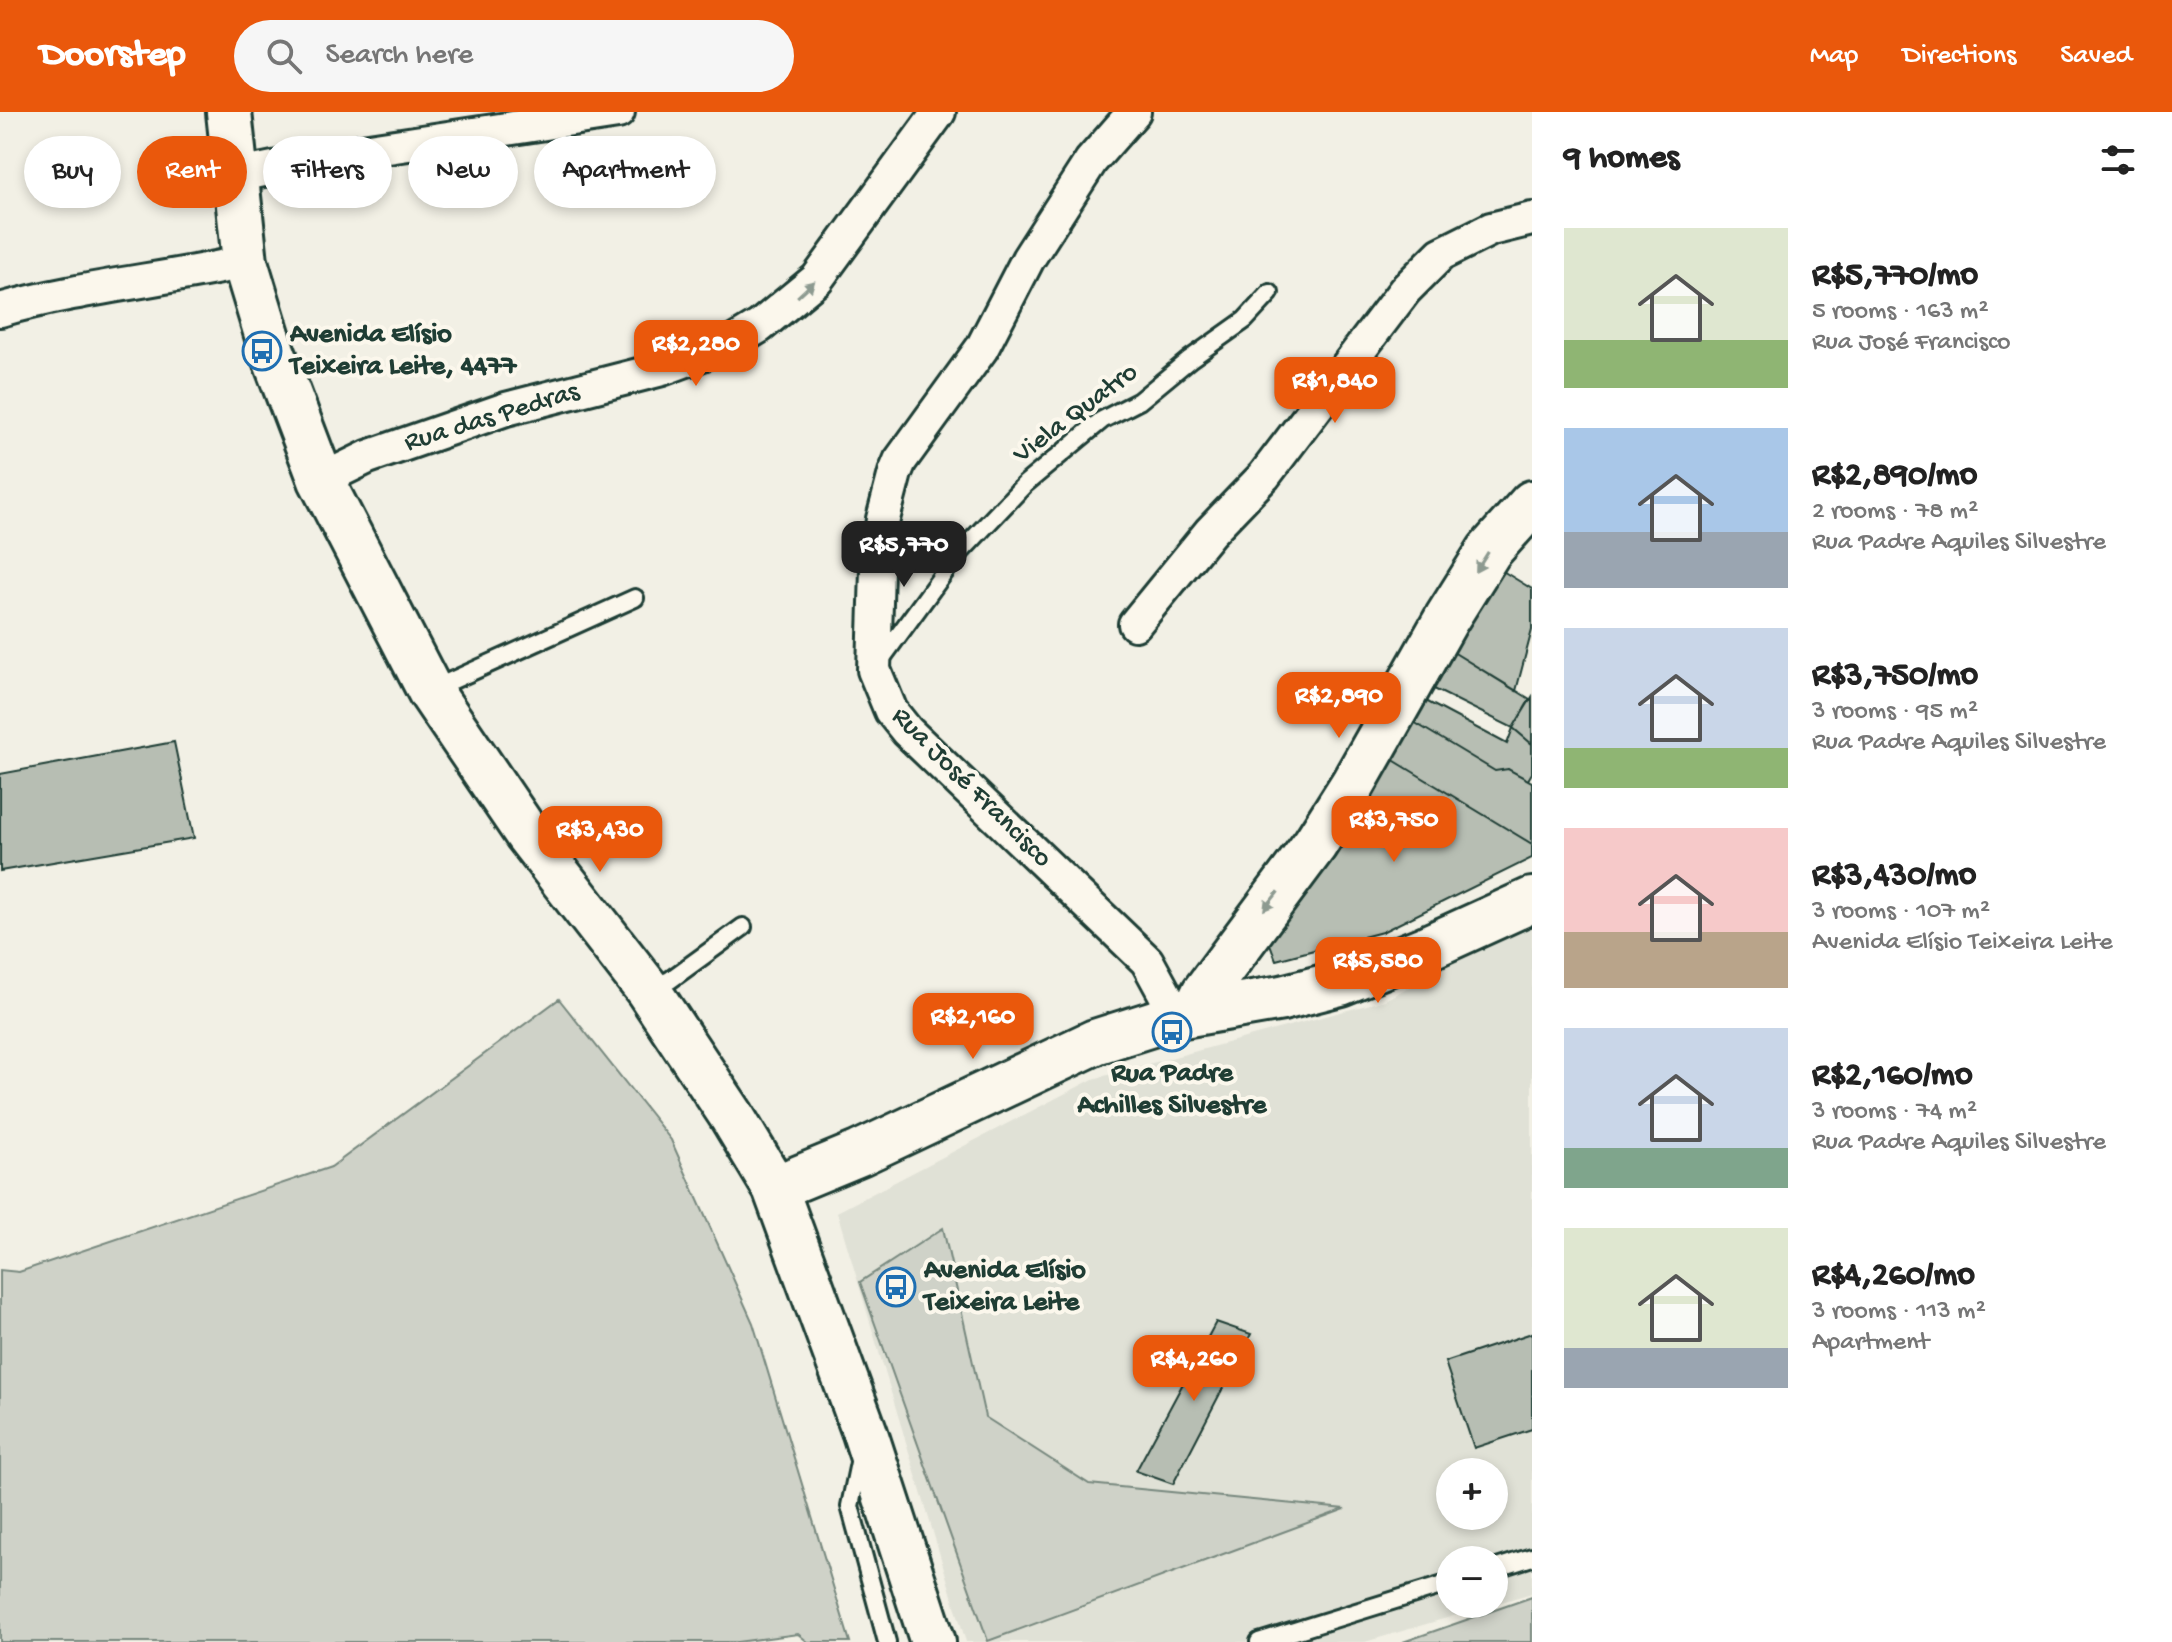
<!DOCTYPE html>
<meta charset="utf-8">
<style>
body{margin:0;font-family:"Gochi Hand",sans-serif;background:#f6f6f6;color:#222;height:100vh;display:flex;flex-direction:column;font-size:30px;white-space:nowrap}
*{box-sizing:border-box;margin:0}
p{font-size:26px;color:#767676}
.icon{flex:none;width:44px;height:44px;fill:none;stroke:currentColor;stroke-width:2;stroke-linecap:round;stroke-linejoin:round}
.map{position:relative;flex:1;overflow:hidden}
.details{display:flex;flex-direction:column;background:#fff;width:640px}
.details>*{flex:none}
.top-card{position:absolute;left:24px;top:24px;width:760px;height:72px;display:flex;gap:16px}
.fabs{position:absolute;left:1436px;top:1346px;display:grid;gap:16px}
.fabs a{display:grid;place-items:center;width:72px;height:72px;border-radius:50%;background:#fff;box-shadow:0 4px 12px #0003;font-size:40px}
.price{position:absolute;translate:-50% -68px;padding:0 18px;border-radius:16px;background:#ea580c;color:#fff;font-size:26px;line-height:52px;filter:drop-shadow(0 2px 4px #0008)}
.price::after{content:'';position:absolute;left:50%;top:48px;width:24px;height:18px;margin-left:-12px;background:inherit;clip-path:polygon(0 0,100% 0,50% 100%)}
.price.active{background:#222;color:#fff}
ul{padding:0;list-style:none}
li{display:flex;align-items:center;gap:24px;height:200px;padding:0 32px}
li span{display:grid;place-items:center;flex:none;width:224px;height:160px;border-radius:0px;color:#555}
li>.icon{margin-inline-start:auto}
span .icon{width:96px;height:96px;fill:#fffc;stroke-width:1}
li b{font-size:34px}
h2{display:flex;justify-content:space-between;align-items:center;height:96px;padding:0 32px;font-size:34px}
.pill{padding:0 28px;border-radius:36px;background:#fff;box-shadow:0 4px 12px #0003;font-size:28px;line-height:72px}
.pill.active{background:#ea580c;color:#fff}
header{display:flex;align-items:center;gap:48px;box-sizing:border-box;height:112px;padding:0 40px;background:#ea580c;color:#fff}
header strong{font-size:38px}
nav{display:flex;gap:44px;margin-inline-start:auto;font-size:28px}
.search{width:560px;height:72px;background:#f6f6f6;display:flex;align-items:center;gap:20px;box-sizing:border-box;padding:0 28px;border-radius:44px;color:#767676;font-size:30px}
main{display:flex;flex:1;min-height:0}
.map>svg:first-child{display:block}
</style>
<header>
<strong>Doorstep</strong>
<div class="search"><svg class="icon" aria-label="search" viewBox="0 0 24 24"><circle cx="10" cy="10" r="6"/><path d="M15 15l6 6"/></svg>Search here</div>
<nav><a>Map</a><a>Directions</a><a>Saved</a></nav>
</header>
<main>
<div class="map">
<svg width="1532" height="1530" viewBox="0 0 1532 1530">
<rect width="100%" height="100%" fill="#f2f0e5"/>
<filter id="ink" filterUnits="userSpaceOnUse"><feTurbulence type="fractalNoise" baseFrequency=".0125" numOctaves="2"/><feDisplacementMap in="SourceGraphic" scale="16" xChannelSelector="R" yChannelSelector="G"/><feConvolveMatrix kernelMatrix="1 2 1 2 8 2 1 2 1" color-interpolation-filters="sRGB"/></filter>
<g filter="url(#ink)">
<path fill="#e0e1d6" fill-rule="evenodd" d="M1532 808V1481L1365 1530H966L837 1100 1093 967 1385 888ZM1450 1360H1494V1404H1450ZM1450 1448H1494V1492H1450Z"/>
<path fill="#cfd2c8" stroke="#77887e" stroke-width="2" d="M559 887 671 1028 753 1211 850 1530H808L798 1522 737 1530H0V1158L19 1160 331 1055Z
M943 1116 985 1305 1089 1372 1345 1397 988 1529 860 1170Z
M1532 1485V1530H1403Z"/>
<path fill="#b7beb3" stroke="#1f3d34" stroke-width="2" d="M1501 458 1532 477V518L1516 579 1453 540Z
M1453 540 1530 587 1513 616 1432 576Z
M1532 585V632L1513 616Z
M1424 588 1507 632 1513 616 1532 632V661L1528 668 1508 657 1495 659 1412 609Z
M1412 609 1495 659 1508 657 1532 670V732L1390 646Z
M174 630 194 726 0 759V662Z
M1390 646 1532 732V746L1382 820 1276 848 1266 821Z
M1216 1210 1251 1222 1173 1372 1136 1359Z
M1532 1221V1317L1474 1336 1445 1250Z"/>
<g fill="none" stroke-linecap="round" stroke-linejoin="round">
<defs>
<path id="lane" d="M879 550 955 446 1025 372 1102 308 1139 289 1190 247 1245 208 1270 181
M431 578 635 486
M649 878 670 868 743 815
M860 1346 850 1394 887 1530
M1494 1457 1532 1445
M1259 1530 1450 1471"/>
<path id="street" d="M1134 0 1091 49 1028 147 982 236 900 349 895 361 883 407 877 457 874 558 891 599 907 619 1147 849 1177 904
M235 64 336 43 618 0
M0 198C80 175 164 168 245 150
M321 368 368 345 506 297 662 257 732 231 760 214 817 167 939 0
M1135 512 1210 420 1264 364 1405 178 1441 142 1491 117 1532 107"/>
<path id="secondary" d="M229 0 245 150 272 239 321 368 430 579 527 722 648 878 731 1003 775 1076 865 1321 933 1530
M1195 900 1204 881 1315 732 1353 672 1447 506 1489 439 1532 391
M775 1076 860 1041 1095 930 1177 904 1282 886 1340 871 1422 838 1532 788"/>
</defs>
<use href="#lane" stroke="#1f3d34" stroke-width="22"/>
<use href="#street" stroke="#1f3d34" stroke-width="38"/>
<use href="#secondary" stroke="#1f3d34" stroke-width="50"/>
<use href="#lane" stroke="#fbf7ec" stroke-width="16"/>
<use href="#street" stroke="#fbf7ec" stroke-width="32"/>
<use href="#secondary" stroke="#fbf7ec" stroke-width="44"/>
</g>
<defs><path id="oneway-solid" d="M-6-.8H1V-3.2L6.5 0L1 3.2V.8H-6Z" transform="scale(2)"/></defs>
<g fill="#8d9a90">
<use href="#oneway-solid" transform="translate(806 177) rotate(-43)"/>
<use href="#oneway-solid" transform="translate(1482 450) rotate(122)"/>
<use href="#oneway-solid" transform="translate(1271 789) rotate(128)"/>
</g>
</g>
<defs>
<symbol id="bus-ring" viewBox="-11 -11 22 22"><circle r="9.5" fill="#fbf7ec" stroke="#1f6fb2" stroke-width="1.5"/><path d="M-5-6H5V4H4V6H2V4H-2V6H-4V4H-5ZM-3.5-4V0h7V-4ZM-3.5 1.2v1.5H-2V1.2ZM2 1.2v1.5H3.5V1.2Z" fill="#1f6fb2"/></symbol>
</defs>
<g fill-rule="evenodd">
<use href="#bus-ring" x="240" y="217" width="44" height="44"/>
<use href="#bus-ring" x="1150" y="898" width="44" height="44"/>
<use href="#bus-ring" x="874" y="1153" width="44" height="44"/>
</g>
<g text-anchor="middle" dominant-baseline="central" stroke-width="8" stroke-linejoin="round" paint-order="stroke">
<g font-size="28" font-weight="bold" fill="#1f3d34" stroke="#fbf7ec" text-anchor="start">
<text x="290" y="223">Avenida Elísio<tspan x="290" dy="32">Teixeira Leite, 4477</tspan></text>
<text x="1172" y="962" text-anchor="middle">Rua Padre<tspan x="1172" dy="32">Achilles Silvestre</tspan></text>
<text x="924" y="1159">Avenida Elísio<tspan x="924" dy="32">Teixeira Leite</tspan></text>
</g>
<g font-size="28" fill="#1f3d34" stroke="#fbf7ec">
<text transform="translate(1076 302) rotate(-37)">Viela Quatro</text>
<text transform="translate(492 306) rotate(-17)">Rua das Pedras</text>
<text transform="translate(971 676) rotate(45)">Rua José Francisco</text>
</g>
</g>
</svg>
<div class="fabs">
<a>+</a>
<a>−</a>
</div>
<b class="price" style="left:696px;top:276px">R$2,280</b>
<b class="price" style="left:1335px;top:313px">R$1,840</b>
<b class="price active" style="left:904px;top:477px">R$5,770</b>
<b class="price" style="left:1339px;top:628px">R$2,890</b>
<b class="price" style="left:1394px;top:752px">R$3,750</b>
<b class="price" style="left:600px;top:762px">R$3,430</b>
<b class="price" style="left:1378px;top:893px">R$5,580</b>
<b class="price" style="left:973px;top:949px">R$2,160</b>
<b class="price" style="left:1194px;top:1291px">R$4,260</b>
<div class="top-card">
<a class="pill">Buy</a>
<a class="pill active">Rent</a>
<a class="pill">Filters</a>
<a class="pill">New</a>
<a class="pill">Apartment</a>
</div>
</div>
<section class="details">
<h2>9 homes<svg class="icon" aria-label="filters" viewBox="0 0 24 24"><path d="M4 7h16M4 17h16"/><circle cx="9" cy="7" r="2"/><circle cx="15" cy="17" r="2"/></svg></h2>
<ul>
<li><span style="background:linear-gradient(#dfe7d0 70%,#8fb573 0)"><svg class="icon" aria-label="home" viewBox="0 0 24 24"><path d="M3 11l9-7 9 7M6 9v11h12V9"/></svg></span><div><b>R$5,770/mo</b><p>5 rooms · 163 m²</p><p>Rua José Francisco</p></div></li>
<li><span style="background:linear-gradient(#a9c7e8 65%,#9aa5b1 0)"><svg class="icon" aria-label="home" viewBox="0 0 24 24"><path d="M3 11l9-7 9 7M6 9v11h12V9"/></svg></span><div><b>R$2,890/mo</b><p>2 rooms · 78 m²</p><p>Rua Padre Aquiles Silvestre</p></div></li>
<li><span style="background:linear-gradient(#c9d6e8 75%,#8fb573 0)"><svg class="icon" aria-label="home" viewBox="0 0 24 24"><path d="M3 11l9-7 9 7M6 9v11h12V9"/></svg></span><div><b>R$3,750/mo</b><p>3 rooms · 95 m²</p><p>Rua Padre Aquiles Silvestre</p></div></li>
<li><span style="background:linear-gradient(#f6c9c9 65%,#b9a48a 0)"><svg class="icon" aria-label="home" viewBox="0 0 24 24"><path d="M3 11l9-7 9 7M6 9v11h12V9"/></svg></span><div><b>R$3,430/mo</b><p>3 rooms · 107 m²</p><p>Avenida Elísio Teixeira Leite</p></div></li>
<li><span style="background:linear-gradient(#c9d6e8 75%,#7fa58c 0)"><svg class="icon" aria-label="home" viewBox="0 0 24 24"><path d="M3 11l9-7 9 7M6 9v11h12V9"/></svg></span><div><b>R$2,160/mo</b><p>3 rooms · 74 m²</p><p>Rua Padre Aquiles Silvestre</p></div></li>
<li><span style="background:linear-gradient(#dfe7d0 75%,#9aa5b1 0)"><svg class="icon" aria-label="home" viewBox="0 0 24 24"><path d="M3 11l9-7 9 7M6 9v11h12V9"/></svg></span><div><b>R$4,260/mo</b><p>3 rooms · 113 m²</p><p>Apartment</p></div></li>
</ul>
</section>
</main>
